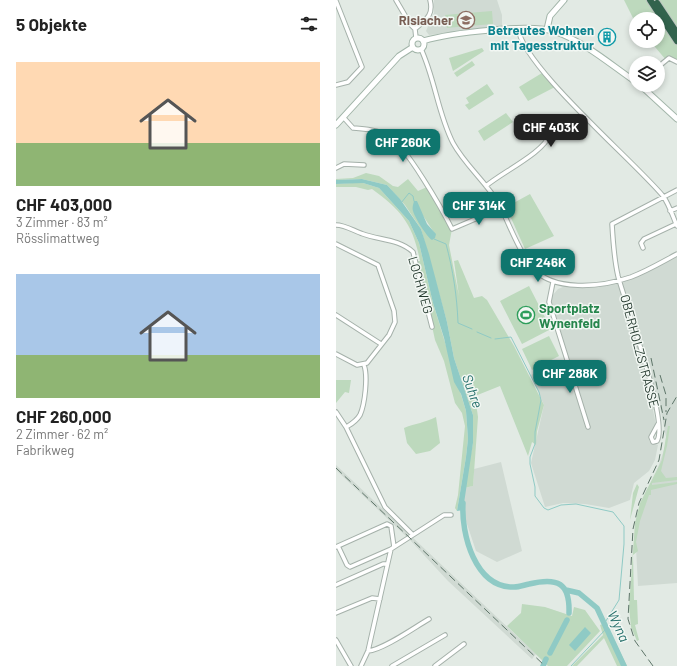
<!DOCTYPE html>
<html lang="de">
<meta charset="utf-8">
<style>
body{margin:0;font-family:Barlow,sans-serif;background:#f6f6f6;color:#222;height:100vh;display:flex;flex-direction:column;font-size:15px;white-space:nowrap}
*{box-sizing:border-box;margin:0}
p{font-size:13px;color:#767676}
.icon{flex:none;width:22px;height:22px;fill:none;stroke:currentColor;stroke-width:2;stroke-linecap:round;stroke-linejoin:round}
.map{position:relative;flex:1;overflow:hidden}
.side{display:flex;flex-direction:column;background:#fff;width:336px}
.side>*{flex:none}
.controls{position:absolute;left:293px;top:12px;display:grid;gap:8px}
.controls a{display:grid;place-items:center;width:36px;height:36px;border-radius:50%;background:#fff;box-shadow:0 2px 6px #0003;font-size:20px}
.price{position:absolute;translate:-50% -34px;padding:0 9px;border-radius:8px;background:#0f766e;color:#fff;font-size:13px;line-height:26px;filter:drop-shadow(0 1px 2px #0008)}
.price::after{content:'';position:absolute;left:50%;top:24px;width:12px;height:9px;margin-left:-6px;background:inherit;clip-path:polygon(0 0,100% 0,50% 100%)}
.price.on{background:#222;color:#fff}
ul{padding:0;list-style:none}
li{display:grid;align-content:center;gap:8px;height:212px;padding:0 16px}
li span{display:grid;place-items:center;height:124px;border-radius:0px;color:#555}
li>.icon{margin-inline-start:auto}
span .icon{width:72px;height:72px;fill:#fffc;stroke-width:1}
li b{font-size:17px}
h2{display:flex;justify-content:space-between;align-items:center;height:48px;padding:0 16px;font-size:17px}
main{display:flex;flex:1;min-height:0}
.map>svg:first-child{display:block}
</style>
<main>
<section class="side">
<h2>5 Objekte<svg class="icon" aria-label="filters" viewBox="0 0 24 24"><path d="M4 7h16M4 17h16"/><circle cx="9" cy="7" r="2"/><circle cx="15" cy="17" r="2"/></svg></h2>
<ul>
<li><span style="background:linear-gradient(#ffd9b3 65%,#8fb573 0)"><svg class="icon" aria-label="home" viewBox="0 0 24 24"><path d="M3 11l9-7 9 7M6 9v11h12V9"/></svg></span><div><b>CHF 403,000</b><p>3 Zimmer · 83 m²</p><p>Rösslimattweg</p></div></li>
<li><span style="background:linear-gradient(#a9c7e8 65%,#8fb573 0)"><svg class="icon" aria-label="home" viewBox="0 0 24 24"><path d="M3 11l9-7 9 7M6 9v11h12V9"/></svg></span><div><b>CHF 260,000</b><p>2 Zimmer · 62 m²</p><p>Fabrikweg</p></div></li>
</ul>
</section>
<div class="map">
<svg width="341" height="666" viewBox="0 0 341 666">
<rect width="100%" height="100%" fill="#e2eae4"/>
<path fill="#d0dad3" d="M98 0H161L166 15V26L93 35 90 31 98 13Z
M341 254V583L302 586 299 528 310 491 318 479 329 447 330 437 324 407 317 410 320 425 313 437V441L322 445 319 460 313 471 298 483 294 500 273 508 249 504 227 503 209 507 195 463 208 405 195 375 232 358 216 308V296L222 289 232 285 260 283 295 277Z
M165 462 186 551 161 562 140 551 127 512 128 488 137 486 138 469Z
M0 465 200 654 196 659 112 581 74 540 0 470Z"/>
<path fill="#bdd9bd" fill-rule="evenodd" d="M288 0H341V64L333 58 330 60 314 41H322V19H300V24Z
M156 11 157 24 133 26 132 13Z
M131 13 132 26 111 28 109 15Z
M146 48 148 51 117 71 113 58Z
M136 61 139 65 121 77 118 73Z
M206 73 219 87 192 101 183 87Z
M151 84 158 94 133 110 129 105 133 103 130 98Z
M170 113 177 122 148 141 142 131Z
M30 173 43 176 57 186 62 187 72 179 82 191 91 187 116 229 113 245 123 296 118 261 122 260 138 298 146 296 151 300 178 346 208 405 201 431 200 445 196 442 192 456 164 386 139 396 142 417 137 486 128 488 137 443V415L118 358 111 322 85 229 69 205 51 185 26 179 0 180V179L17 178ZM78 202 99 234C87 225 77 218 78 202Z
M16 183H27L43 188 73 221 83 243 97 303 130 411 132 439 130 457 121 511 119 508 122 495 129 426 126 413 119 403 108 361 99 340 82 261H84C77 224 65 210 36 189L32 190 20 187H0V184Z
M194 194 218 236 189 249 170 207Z
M193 286 215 329 186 344 164 301Z
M213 336 223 356 196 370 186 349Z
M0 380H15L13 393 9 392 0 403Z
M100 417 104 443 94 451 80 454 71 443 68 428C80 423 88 423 100 417Z
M332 426H334L331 446 325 471 330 478 341 477V480L316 483V485L341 482V484L315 490V495H313L304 521 300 542 302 551 297 555 298 600H301L302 624 299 625 303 640 301 641 295 627 293 607 299 523 304 503 326 460Z
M301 484 303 487 294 520 297 493Z
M186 604 209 607 236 616 238 607 249 610 264 631 231 666H212L171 626 185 613Z
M270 623 291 666H281L268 638 241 666H236L267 635 264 625Z"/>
<path fill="#8fcac5" d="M26 179 51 185 64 199 85 229 93 254 111 322 118 358 137 415V443L127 510 121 511 130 457 132 439 130 411 125 394 118 382 108 338 97 303 83 243 73 221 43 188 27 183 0 184V180Z
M78 201H81L91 224 100 234 99 238 96 240C91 237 79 218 77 211 76 208 77 205 78 201Z
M249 627 255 633 239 651 233 645Z"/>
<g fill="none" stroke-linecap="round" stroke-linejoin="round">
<path stroke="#8fcac5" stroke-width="1" d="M65 203 73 193 77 196 78 201
M98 239 110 244C117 270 121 296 122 323L136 329
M141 332 155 338
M159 339 175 337 203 392 205 400 199 432V444L194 457V464L199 487V496L208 508 212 510 225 505 240 504 277 512 288 526V544L283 600 268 624
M235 666 270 629"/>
<path stroke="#8fcac5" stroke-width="5.5" d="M127 503C125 534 139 588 178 587 183 587 188 585 193 584 222 577 234 583 233 613
M230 590 243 593 261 608 288 666
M214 653 231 620
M207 666 210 659"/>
<defs>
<path id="minor" d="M60 0 74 24 79 29 80 38
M0 1 26 67 12 82 0 85
M182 28C186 66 298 161 327 196 333 204 337 217 341 226
M79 29C89 20 98 16 94 0
M85 49C99 79 102 114 117 143 129 165 150 182 163 204 173 223 182 250 195 266 216 293 266 287 295 277 311 271 326 262 341 254
M322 67 333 58 341 62
M8 118 17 128C29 129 42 130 53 136 70 146 106 209 116 229L165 208
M0 168 8 164 28 165
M150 186C165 173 210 151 213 135
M334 211 341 208
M0 225C9 225 18 231 27 234 43 240 63 239 77 252L96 327
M0 244 42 265 58 311 59 322 53 335 31 363 21 365 0 354
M307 248 305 243 308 239 340 224
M217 282 213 302 252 427
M0 315 45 344
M0 412 10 427 49 507 76 534
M322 424 315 437 317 442 321 441C333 421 289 303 282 276 278 259 277 241 276 224L341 190
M12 426C17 423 21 420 24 415 29 404 32 376 28 365
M2 546 11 565 14 567 55 549
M0 547 51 524 55 526 58 547
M0 585 47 564H51
M0 613 36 598 44 599
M0 640 15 666
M32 651C47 650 79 627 93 619
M25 666 32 651 55 549 108 515H115
M56 666 109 635
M99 666 128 644"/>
<path id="secondary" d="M211 29 214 16 228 0
M76 44a6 6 0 1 1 12 0a6 6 0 1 1-12 0Z
M87 41C114 33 195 23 220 32 249 42 275 65 300 82
M304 85 341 119
M0 125 63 56 77 47"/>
<path id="motorway" d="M314 0 341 41
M321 3 341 33"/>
</defs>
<use href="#minor" stroke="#a5b1aa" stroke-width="5.5"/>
<use href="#secondary" stroke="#a2b5a9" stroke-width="7"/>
<use href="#motorway" stroke="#bdc4c0" stroke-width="8"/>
<use href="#minor" stroke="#fff" stroke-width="3.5"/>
<use href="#secondary" stroke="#fff" stroke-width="5"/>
<use href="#motorway" stroke="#32634d" stroke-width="6"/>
<path stroke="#5e7569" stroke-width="1" stroke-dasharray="8 4" stroke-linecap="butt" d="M315 358 328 420
M324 375 330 395V412
M0 468 209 666
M317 666 299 641 292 619 297 529 303 503 323 460 331 413 341 396"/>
</g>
<defs>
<symbol id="school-ring" viewBox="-11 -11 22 22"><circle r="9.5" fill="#f2f7f3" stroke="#8d6e63" stroke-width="1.5"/><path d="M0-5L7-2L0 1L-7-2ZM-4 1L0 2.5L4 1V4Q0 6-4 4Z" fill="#8d6e63"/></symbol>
<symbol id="building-ring" viewBox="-11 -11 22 22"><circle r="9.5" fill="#f2f7f3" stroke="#0f9aa8" stroke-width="1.5"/><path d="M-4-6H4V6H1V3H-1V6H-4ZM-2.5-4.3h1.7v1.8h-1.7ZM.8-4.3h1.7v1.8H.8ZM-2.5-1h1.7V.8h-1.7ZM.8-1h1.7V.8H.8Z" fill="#0f9aa8"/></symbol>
<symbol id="stadium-ring" viewBox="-11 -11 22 22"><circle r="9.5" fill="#f2f7f3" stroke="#2e9e5b" stroke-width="1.5"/><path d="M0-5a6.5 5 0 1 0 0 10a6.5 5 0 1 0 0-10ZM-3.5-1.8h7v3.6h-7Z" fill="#2e9e5b"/></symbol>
</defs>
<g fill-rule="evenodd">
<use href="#school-ring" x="120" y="10" width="20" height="20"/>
<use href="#building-ring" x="261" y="27" width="20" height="20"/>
<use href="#stadium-ring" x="180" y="305" width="20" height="20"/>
</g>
<g text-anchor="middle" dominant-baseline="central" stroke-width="3" stroke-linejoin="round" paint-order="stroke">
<g font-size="13" font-weight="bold" fill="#785e54" stroke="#f2f7f3" text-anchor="end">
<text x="117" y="20">Risiacher</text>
</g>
<g font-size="13" font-weight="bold" fill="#0d838f" stroke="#f2f7f3" text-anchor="end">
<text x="258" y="30">Betreutes Wohnen<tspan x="258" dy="15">mit Tagesstruktur</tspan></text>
</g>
<g font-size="13" fill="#24392e" stroke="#f2f7f3">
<text transform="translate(85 285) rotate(74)">LOCHWEG</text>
<text transform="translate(304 351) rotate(75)">OBERHOLZSTRASSE</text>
</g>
<g font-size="13" font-weight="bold" fill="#27864d" stroke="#f2f7f3" text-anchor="start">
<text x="203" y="308">Sportplatz<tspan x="203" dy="15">Wynenfeld</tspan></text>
</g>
<g font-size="14" font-style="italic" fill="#246f6a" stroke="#f2f7f3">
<text transform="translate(137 391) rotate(70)">Suhre</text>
<text transform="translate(283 626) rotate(65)">Wyna</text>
</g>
</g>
</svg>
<div class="controls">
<a><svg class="icon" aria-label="locate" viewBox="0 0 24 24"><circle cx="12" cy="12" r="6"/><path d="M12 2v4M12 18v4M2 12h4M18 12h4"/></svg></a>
<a><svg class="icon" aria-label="layers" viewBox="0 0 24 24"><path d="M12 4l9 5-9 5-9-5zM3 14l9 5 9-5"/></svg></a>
</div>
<b class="price on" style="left:215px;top:148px">CHF 403K</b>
<b class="price" style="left:67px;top:163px">CHF 260K</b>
<b class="price" style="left:143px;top:226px">CHF 314K</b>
<b class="price" style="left:202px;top:283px">CHF 246K</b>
<b class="price" style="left:234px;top:394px">CHF 288K</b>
</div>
</main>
